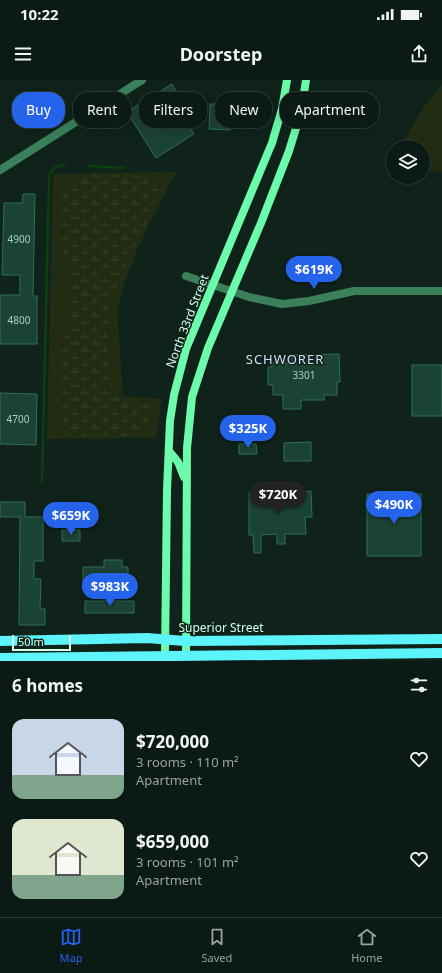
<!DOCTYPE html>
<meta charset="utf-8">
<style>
body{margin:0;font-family:"Noto Sans",sans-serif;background:#192722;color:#f1f3f6;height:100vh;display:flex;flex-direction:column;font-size:15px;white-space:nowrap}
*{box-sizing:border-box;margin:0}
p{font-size:13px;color:#9aa1a0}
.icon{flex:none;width:22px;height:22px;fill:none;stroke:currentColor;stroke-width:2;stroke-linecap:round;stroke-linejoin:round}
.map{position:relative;height:581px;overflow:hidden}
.details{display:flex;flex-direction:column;background:#0b1a14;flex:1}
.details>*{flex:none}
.top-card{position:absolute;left:12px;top:12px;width:418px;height:36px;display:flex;gap:8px}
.tools{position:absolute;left:386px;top:60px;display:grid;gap:8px}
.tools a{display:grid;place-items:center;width:44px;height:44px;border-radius:50%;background:#0b1a14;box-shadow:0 4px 16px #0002,0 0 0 1px #2b3834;font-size:20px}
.scale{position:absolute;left:12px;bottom:10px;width:59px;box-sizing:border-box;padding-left:4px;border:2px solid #d2fee9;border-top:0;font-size:11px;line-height:14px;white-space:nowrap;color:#d2fee9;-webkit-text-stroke:3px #0f231b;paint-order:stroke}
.price{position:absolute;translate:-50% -34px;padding:0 9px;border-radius:14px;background:#2563eb;color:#fff;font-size:13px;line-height:26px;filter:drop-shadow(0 1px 2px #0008)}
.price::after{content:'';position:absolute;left:50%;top:24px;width:12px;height:9px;margin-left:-6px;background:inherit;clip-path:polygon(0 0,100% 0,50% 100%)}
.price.on{background:#222;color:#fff}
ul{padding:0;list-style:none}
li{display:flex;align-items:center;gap:12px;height:100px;padding:0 12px}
li span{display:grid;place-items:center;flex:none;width:112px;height:80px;border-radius:12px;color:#555}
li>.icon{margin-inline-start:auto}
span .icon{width:48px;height:48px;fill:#fffc;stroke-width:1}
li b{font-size:17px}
h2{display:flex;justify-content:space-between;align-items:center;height:48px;padding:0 12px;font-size:17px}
.chip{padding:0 14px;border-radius:16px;background:#0b1a14;box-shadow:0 4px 16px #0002,0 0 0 1px #2b3834;font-size:14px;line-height:36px}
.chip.on{background:#2563eb;color:#fff}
.status{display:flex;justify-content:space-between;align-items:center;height:28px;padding:0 20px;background:#0b1a14;direction:ltr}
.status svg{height:11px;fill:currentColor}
header{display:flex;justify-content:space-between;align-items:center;height:52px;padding:0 12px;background:#0b1a14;font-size:18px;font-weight:700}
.menu{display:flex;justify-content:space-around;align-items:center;height:56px;border-top:1px solid #2b3834;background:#0b1a14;font-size:11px;color:#9aa1a0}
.menu a{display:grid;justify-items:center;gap:2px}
.menu .on{color:#2563eb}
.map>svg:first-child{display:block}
</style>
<div class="status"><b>10:22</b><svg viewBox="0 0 49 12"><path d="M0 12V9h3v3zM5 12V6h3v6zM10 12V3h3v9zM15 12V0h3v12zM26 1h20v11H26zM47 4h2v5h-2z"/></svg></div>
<header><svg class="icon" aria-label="menu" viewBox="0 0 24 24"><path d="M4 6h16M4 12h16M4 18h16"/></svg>Doorstep<svg class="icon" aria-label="share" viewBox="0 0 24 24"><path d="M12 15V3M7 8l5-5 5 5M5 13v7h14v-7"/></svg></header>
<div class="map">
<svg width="442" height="581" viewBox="0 0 442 581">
<defs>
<pattern id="wetland-marsh" width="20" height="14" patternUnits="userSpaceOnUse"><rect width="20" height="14" fill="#222c12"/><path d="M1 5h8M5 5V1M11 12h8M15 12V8" fill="none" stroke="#374129"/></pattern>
</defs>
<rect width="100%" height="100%" fill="#0f231b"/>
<path fill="#222c12" d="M442 5V92L423 91V67H399L426 24Z
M176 92C153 136 128 182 117 230L123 316 162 319 156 358 47 359 53 94Z"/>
<path fill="url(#wetland-marsh)" d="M93 93 152 97C155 98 157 99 158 103 162 121 117 196 111 221 106 242 106 298 118 316L147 324 152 327C162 366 92 359 70 357L64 352 62 342V314L59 271 67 252 69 211 73 200 61 166 59 150 60 119 62 112 70 100 84 94Z"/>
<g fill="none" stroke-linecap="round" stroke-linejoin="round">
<path stroke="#0b3f0e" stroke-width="2.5" d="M88 86 124 88
M42 402 49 99C50 89 55 85 65 85"/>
</g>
<path fill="#1b4334" stroke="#2e6e56" d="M172 4 184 24 178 28 194 54 156 78 127 32Z
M216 22 226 23V25H231V29L240 30 239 43 231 42 230 50 209 49 210 24H216Z
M23 114H35L33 216H37V264H0V215H20V195H2L4 123H22Z
M339 274 340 302H337V315H324V320H301V329H283V315H273V305H268V287H272V283H290V275Z
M412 285H442V336H412Z
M0 313 37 314 36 365 0 364Z
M311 362V381H284V363Z
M239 364H256L257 374H239Z
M311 411 312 437H305L306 454H285V464H277V454L261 455V473H254L253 455H249V412Z
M367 414H421V476H367Z
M0 422H25V437H43V481H34V499H41L40 529H45V545H19L20 437H0Z
M62 450H80V461H62Z
M104 480H122V487H128V500L125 502 83 503V487H104Z
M85 521H134V533H85Z"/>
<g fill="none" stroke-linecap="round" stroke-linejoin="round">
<path stroke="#3b805b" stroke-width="8" d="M0 90 142 0
M186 196 249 217 282 224 309 221 354 211H442"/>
<path stroke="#6cfbab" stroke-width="8" d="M169 371 178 382 184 397
M165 575 167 410 170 341 174 315 186 269 272 63 282 29 287 0
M186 575 187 368 192 317 208 268 261 143 289 71 301 32 306 0"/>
<path stroke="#5cf3fa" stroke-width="10" d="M0 561 147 558 185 561 442 559
M0 578 442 573"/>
</g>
<g text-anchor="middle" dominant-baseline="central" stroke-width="3" stroke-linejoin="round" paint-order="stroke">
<g font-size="10" fill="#a4cfbc">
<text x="19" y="159">4900</text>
<text x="19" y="240">4800</text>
<text x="304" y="295">3301</text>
<text x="18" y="339">4700</text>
</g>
<g font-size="12" fill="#d2fee9" stroke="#0f231b">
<text transform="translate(187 241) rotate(-69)">North 33rd Street</text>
<text x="221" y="547">Superior Street</text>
</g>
<g font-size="13" letter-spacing="1" fill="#d4ddfe" stroke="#0f231b">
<text x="285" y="279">SCHWORER</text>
</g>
</g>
</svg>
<div class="tools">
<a><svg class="icon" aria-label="layers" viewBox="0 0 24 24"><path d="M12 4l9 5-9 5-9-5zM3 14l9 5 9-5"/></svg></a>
</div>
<div class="scale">50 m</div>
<b class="price" style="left:314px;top:210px">$619K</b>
<b class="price" style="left:248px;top:369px">$325K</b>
<b class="price on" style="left:278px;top:435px">$720K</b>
<b class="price" style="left:394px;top:445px">$490K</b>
<b class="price" style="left:71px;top:456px">$659K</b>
<b class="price" style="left:110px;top:527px">$983K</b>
<div class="top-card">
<a class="chip on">Buy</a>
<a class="chip">Rent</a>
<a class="chip">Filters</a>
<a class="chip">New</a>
<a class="chip">Apartment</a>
</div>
</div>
<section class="details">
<h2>6 homes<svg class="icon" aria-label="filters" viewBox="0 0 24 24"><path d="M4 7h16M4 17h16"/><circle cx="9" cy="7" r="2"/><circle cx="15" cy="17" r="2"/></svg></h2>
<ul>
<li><span style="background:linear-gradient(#c9d6e8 70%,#7fa58c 0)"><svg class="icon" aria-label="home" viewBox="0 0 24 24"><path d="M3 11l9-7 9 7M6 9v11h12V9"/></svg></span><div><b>$720,000</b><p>3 rooms · 110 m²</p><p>Apartment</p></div><svg class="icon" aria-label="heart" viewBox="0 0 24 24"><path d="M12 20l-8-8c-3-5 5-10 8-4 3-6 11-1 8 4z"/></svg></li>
<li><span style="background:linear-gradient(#dfe7d0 70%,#7fa58c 0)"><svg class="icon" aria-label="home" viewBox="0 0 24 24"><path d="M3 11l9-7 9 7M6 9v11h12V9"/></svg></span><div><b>$659,000</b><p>3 rooms · 101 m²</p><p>Apartment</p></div><svg class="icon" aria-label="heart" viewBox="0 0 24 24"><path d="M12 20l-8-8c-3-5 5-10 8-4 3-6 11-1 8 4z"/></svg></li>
</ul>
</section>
<nav class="menu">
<a class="on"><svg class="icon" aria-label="map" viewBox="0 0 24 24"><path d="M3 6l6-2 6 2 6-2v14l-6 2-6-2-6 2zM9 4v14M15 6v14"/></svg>Map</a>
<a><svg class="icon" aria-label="saved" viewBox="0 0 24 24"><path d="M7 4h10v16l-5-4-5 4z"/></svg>Saved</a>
<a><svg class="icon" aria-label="home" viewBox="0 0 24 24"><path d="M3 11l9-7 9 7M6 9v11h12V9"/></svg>Home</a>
</nav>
